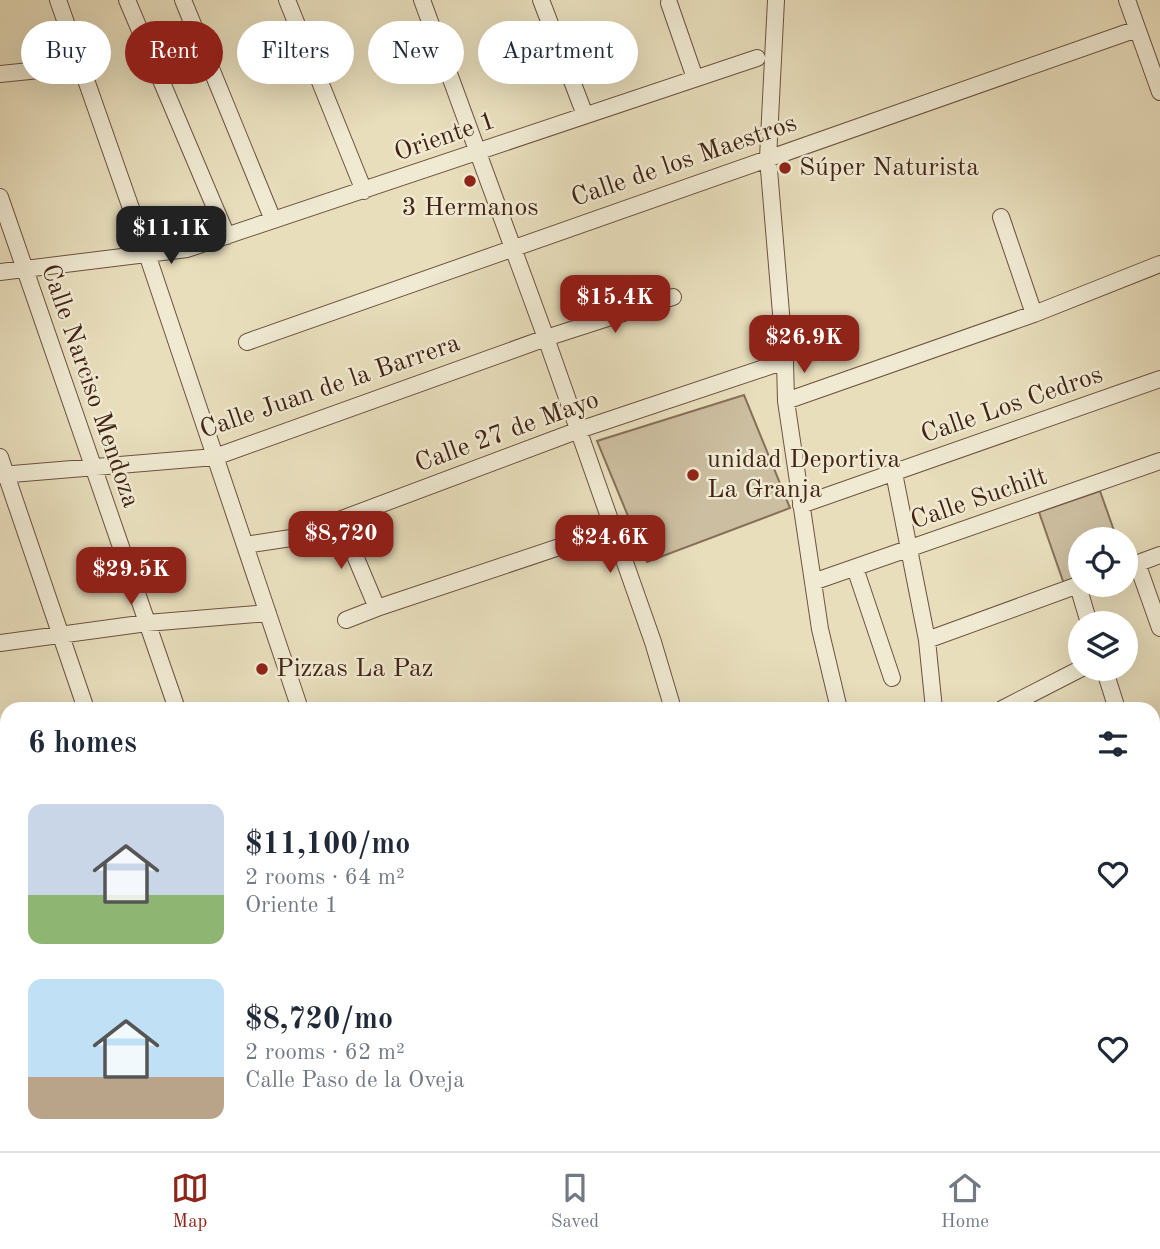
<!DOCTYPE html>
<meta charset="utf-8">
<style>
body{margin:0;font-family:"Old Standard TT",serif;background:#f2f2f3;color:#1f2937;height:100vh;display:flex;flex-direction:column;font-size:26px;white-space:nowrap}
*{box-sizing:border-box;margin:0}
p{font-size:23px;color:#747a83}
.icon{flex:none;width:38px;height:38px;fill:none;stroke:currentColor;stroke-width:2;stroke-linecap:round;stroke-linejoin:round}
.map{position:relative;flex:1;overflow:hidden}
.side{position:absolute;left:0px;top:702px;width:1160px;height:450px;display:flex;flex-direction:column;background:#fff;border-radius:21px 21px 0 0;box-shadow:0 7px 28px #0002}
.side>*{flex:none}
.hud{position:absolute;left:21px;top:21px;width:700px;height:63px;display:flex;gap:14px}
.tools{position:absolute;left:1068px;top:527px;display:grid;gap:14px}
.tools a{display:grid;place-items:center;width:70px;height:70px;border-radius:50%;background:#fff;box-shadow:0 7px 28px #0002;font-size:35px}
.price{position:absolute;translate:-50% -60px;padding:0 16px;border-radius:14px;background:#8f2418;color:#fff;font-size:23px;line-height:46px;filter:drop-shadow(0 2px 4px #0008)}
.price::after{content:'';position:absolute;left:50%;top:42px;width:21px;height:16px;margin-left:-10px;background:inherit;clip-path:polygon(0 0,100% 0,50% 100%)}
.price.active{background:#222;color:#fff}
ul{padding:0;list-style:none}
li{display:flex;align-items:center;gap:21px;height:175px;padding:0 28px}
li span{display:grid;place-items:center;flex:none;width:196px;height:140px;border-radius:14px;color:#555}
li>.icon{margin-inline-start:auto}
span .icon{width:84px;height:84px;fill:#fffc;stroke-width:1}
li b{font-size:30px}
h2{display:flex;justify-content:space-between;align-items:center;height:84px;padding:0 28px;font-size:30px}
.chip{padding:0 24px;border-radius:32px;background:#fff;box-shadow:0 7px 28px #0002;font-size:24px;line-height:63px}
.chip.active{background:#8f2418;color:#fff}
.tabs{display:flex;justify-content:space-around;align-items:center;height:98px;border-top:2px solid #e0e1e3;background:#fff;font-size:19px;color:#747a83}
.tabs a{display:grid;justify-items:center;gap:4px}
.tabs .active{color:#8f2418}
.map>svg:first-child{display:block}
</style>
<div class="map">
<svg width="1160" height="1151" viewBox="0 0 1160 1151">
<rect width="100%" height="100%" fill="#e8debc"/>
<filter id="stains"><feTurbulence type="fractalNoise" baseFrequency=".00286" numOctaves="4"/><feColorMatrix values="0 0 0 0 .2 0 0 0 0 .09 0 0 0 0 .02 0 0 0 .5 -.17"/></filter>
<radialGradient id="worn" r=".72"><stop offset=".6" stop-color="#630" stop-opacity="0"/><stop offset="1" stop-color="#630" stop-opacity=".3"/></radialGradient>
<path fill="#ccbea0" stroke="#87705a" stroke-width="2" d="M744 395 790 508 647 562 597 441Z
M1100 491 1117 539H1080V578L1064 584 1039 512Z"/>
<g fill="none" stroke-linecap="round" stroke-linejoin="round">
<defs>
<path id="minor" d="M58 0 147 254 300 709
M127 0 227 236
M183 0 273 220
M287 0 364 191
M422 0 546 338 653 642 673 709
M541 0 585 115
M776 0 768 158 785 361 786 401 820 629 839 709
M1127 0 1160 92
M669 3 695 78
M0 74 79 66
M0 197 177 709
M1001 217 1034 314
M0 272 187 249 757 58
M247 342 1137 29
M786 401 1034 314 1160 264
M0 457 86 709
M894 473 927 640 934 709
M0 475 215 457 546 338 673 297
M801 505 1160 379
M340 520 377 608
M245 545 291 538 579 430 785 361
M1137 563 1160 628
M855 568 892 678
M1125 568 1160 555
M813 582 1160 461
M1078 586 1089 623
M346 620 377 608 613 529
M927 640 1081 584
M0 643 147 623 268 613
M1104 668 1117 709
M1002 709 1082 668
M1153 814 1160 834
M0 817 7 836
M1153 943 1160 940
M0 1029 7 1028
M1153 1041 1160 1038
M1153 1119 1160 1116
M119 1144 121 1151
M238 1144 239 1151
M452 1144 454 1151
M572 1144 574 1151
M881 1144 884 1151
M976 1144 977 1151
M181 1151 200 1144
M612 1151 631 1144
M1078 1151 1095 1144"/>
</defs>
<use href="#minor" stroke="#6c523f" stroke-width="18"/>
<use href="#minor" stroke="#f0ead3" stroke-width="16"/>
</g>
<g fill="#8f2418" stroke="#f0ead3" stroke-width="2.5">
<circle cx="785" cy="168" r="7"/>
<circle cx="470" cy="181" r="7"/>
<circle cx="693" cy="475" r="7"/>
<circle cx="262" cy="669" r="7"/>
</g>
<g text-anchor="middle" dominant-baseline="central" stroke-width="5" stroke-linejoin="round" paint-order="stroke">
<g font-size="26" fill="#422315" stroke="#f0ead3">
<text transform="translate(445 137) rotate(-19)">Oriente 1</text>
<text transform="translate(684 161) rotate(-19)">Calle de los Maestros</text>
<text transform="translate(90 386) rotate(71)">Calle Narciso Mendoza</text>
<text transform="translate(330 387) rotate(-19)">Calle Juan de la Barrera</text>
<text transform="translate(1012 405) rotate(-19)">Calle Los Cedros</text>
<text transform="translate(507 432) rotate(-20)">Calle 27 de Mayo</text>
<text transform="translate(979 499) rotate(-19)">Calle Suchilt</text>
</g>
<g font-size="26" fill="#422315" stroke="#f0ead3" text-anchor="start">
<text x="799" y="168">Súper Naturista</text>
<text x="470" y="208" text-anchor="middle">3 Hermanos</text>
<text x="707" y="460">unidad Deportiva<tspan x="707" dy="30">La Granja</tspan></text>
<text x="276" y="669">Pizzas La Paz</text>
</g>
</g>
<rect width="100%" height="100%" filter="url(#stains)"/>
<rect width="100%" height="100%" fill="url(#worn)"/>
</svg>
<div class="tools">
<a><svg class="icon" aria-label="locate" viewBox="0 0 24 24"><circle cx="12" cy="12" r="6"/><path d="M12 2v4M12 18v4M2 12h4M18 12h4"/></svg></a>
<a><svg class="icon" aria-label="layers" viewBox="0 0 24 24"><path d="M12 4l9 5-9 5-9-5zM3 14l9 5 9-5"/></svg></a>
</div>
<b class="price active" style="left:171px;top:266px">$11.1K</b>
<b class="price" style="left:615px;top:335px">$15.4K</b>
<b class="price" style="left:804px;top:375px">$26.9K</b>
<b class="price" style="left:341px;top:571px">$8,720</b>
<b class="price" style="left:610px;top:575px">$24.6K</b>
<b class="price" style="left:131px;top:607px">$29.5K</b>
<div class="hud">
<a class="chip">Buy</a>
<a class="chip active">Rent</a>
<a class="chip">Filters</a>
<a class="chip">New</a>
<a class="chip">Apartment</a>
</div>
<section class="side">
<h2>6 homes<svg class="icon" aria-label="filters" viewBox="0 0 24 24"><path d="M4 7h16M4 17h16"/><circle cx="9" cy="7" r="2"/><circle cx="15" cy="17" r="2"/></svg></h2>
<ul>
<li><span style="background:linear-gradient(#c9d6e8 65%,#8fb573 0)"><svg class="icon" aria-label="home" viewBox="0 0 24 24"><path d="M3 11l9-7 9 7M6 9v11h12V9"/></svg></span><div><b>$11,100/mo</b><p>2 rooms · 64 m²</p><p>Oriente 1</p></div><svg class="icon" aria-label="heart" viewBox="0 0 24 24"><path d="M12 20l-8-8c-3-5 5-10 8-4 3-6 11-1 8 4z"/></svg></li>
<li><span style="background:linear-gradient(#bfe0f5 70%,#b9a48a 0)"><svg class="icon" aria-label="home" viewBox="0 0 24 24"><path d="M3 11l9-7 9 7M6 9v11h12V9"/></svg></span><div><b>$8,720/mo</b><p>2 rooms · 62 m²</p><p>Calle Paso de la Oveja</p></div><svg class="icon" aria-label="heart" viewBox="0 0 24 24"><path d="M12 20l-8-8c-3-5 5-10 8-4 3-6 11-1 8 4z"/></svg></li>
</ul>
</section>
</div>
<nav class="tabs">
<a class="active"><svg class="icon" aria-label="map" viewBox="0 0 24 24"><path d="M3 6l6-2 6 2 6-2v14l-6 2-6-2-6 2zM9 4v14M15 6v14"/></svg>Map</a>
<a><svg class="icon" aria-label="saved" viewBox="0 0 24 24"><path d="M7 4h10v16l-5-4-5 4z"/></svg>Saved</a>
<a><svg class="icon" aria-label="home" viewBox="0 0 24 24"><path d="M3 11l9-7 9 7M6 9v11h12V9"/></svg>Home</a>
</nav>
